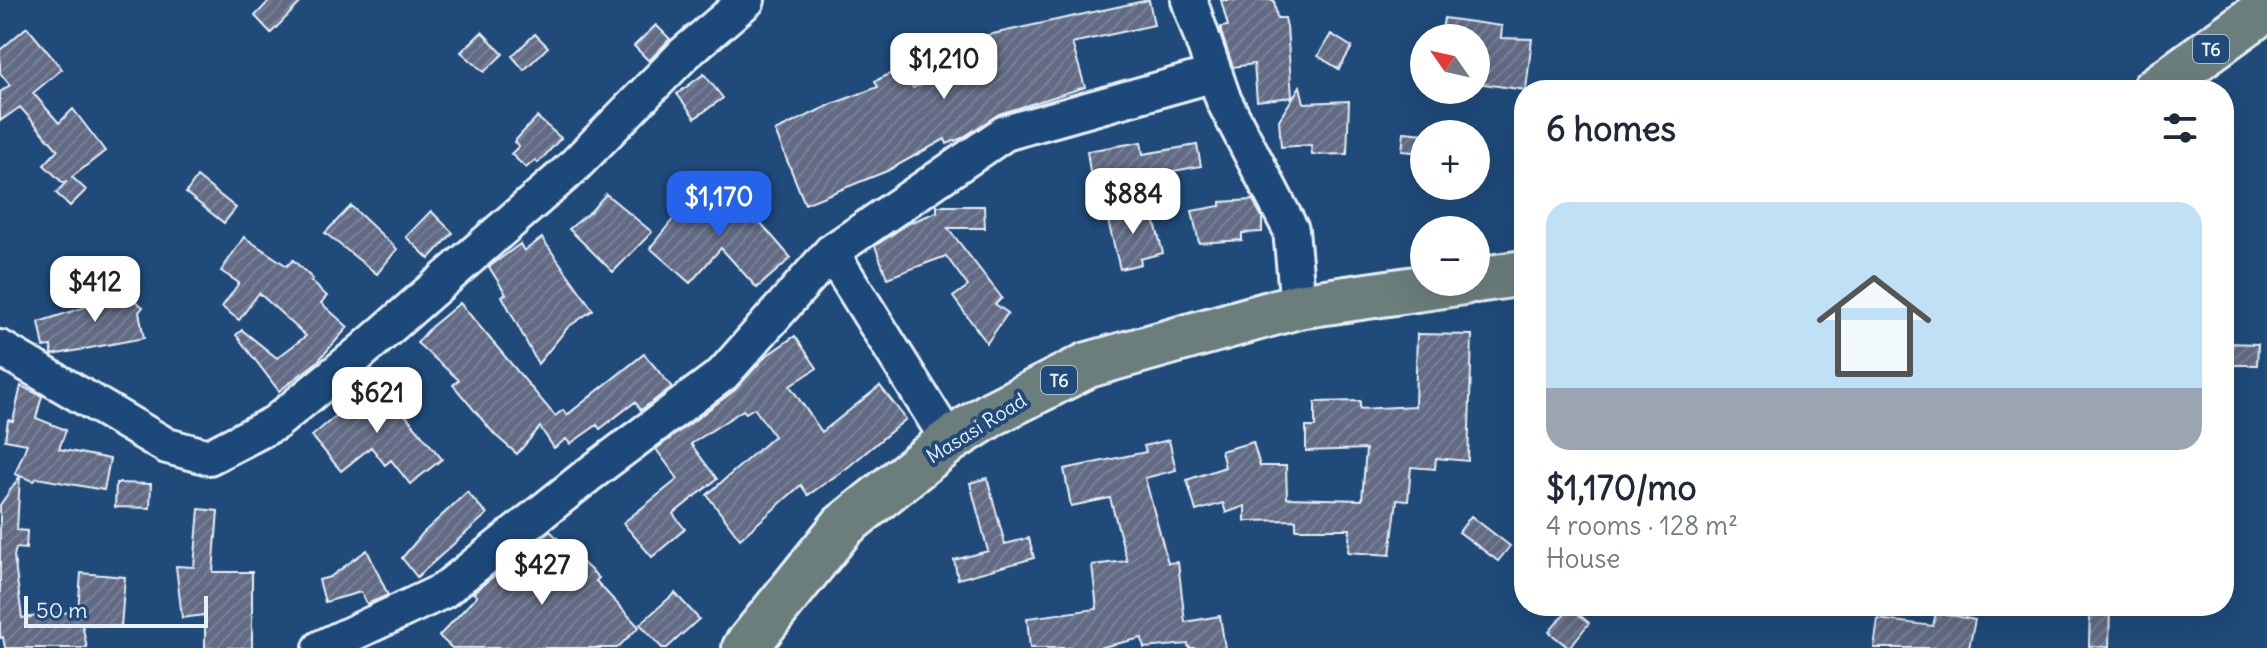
<!DOCTYPE html>
<meta charset="utf-8">
<style>
body{margin:0;font-family:Delius,sans-serif;background:#f6f6f7;color:#1f2937;height:100vh;display:flex;flex-direction:column;font-size:30px;white-space:nowrap}
*{box-sizing:border-box;margin:0}
p{font-size:26px;color:#747a83}
.icon{flex:none;width:44px;height:44px;fill:none;stroke:currentColor;stroke-width:2;stroke-linecap:round;stroke-linejoin:round}
.map{position:relative;flex:1;overflow:hidden}
.sheet{position:absolute;left:1514px;top:80px;width:720px;height:536px;display:flex;flex-direction:column;background:#fff;border-radius:32px;box-shadow:0 8px 32px #0002}
.sheet>*{flex:none}
.needle{width:52px;rotate:304deg}
.fabs{position:absolute;left:1410px;top:24px;display:grid;gap:16px}
.fabs a{display:grid;place-items:center;width:80px;height:80px;border-radius:50%;background:#fff;box-shadow:0 8px 32px #0002;font-size:40px}
.scale{position:absolute;left:24px;bottom:20px;width:184px;box-sizing:border-box;padding-left:8px;border:4px solid #e8f1f8;border-top:0;font-size:22px;line-height:28px;white-space:nowrap;color:#e8f1f8;-webkit-text-stroke:6px #1f4a7a;paint-order:stroke}
.price{position:absolute;translate:-50% -68px;padding:0 18px;border-radius:16px;background:#fff;color:#222;font-size:26px;line-height:52px;filter:drop-shadow(0 2px 4px #0008)}
.price::after{content:'';position:absolute;left:50%;top:48px;width:24px;height:18px;margin-left:-12px;background:inherit;clip-path:polygon(0 0,100% 0,50% 100%)}
.price.on{background:#2563eb;color:#fff}
ul{padding:0;list-style:none}
li{display:grid;align-content:center;gap:16px;height:424px;padding:0 32px}
li+li{border-top:2px solid #e0e1e3}
li span{display:grid;place-items:center;height:248px;border-radius:24px;color:#555}
li>.icon{margin-inline-start:auto}
span .icon{width:144px;height:144px;fill:#fffc;stroke-width:1}
li b{font-size:34px}
h2{display:flex;justify-content:space-between;align-items:center;height:96px;padding:0 32px;font-size:34px}
.map>svg:first-child{display:block}
</style>
<div class="map">
<svg width="2267" height="648" viewBox="0 0 2267 648">
<defs>
<pattern id="building-hatch" width="6" height="6" patternUnits="userSpaceOnUse" patternTransform="scale(2)"><rect width="6" height="6" fill="#636b84"/><path d="M-1 1l2-2M0 6l6-6M5 7l2-2" fill="none" stroke="#798196"/></pattern>
</defs>
<rect width="100%" height="100%" fill="#1f4a7a"/>
<filter id="ink" filterUnits="userSpaceOnUse"><feTurbulence type="fractalNoise" baseFrequency=".0125" numOctaves="2"/><feDisplacementMap in="SourceGraphic" scale="16" xChannelSelector="R" yChannelSelector="G"/><feConvolveMatrix kernelMatrix="1 2 1 2 8 2 1 2 1" color-interpolation-filters="sRGB"/></filter>
<g filter="url(#ink)">
<path fill="url(#building-hatch)" stroke="#e8f1f8" stroke-width="2" d="M270 0H303L271 33 255 16Z
M1149 0 1154 25 1072 43 1085 87 999 114 962 138 947 144 945 139 887 171 805 204 775 131 832 104 878 87 875 81 902 68 913 88 969 66 960 41Z
M1221 0H1274L1277 18H1285L1287 27 1292 97 1257 101 1254 64 1233 67 1221 32V27L1228 26Z
M1444 18 1502 26 1501 38 1532 39 1526 90 1476 83V38H1441Z
M656 25 670 39 649 61 634 46Z
M27 27 62 69 33 93 59 123 73 109 105 151 72 177 86 190 70 206 56 193 67 181 64 184 44 165 58 150 20 107 0 121V92L10 85 0 73V50Z
M482 32 503 54 484 72 461 52Z
M535 34 548 47 524 70 512 56Z
M1331 34 1352 47 1339 69 1318 56Z
M704 74 723 98 695 118 677 94Z
M1300 86 1304 103 1349 101 1347 154 1312 155 1311 145 1281 147 1279 120Z
M537 117 561 138 538 163 535 160 526 168 511 154 519 146 514 142Z
M1404 132 1424 134V153L1402 151Z
M1141 142 1143 154 1197 145 1201 166 1092 186 1087 151Z
M197 177 236 208 224 223 186 193Z
M709 181 760 222 791 258 757 288 721 248 690 283 650 248 678 213 681 215Z
M606 194 652 232 613 272 569 229 591 211Z
M1253 200 1262 217V232L1242 233V240L1199 243 1192 211 1220 206V202Z
M351 206 397 249 377 274 325 233Z
M937 206H984L985 228H948L1002 298 995 304 1008 313 987 343 953 297 968 286 946 256 887 278 875 246 909 223 937 212Z
M1145 207 1147 221 1154 219 1163 253 1140 259 1141 264 1120 269 1105 209Z
M431 211 453 233 429 259 406 237Z
M244 237 287 266 293 260 313 279 311 281 327 296 321 303 348 327 317 362 279 391 236 335 242 330 277 358 306 336 259 293 239 320 222 307 239 283 221 271Z
M542 238 593 310 568 327 538 364 502 296 506 294 489 267 520 244 524 251Z
M110 282 143 307 139 312 144 338 52 355 51 346 44 347 39 322 92 305Z
M460 303 555 416 563 410 567 415 644 354 672 387 641 410 635 402 600 429 597 425 570 444 566 439 554 448 540 427 517 454 495 435 453 385 459 380 417 343 431 327Z
M1417 334 1472 335 1468 461 1436 458 1435 469 1411 467 1408 501 1397 500 1390 555 1348 552 1350 529H1296V520L1245 521V506L1226 513 1223 503 1196 511 1187 480 1225 467 1221 451 1253 442 1260 466H1286L1287 498 1362 500 1366 449 1306 451V427H1315V402L1360 401V409L1415 406Z
M795 336 817 368 790 386 822 432 880 386 906 419 847 468 808 495 801 485 740 539 707 495 774 436 754 408 746 413 743 410 691 444 717 479 673 514 685 529 652 557 623 523 678 479 656 449 735 390 766 356Z
M2224 343 2258 344 2257 365H2224Z
M377 381 442 459 410 484 391 460 385 465 371 447 341 471 312 436Z
M21 386 42 396 36 418 66 430 59 449 110 459 104 490 37 478 34 481 20 476 17 530 27 531 26 549 16 548 14 556 22 618 78 611 81 573 125 577 121 627 82 624 87 648H5L3 637 0 638V505L20 476 15 474 27 444 5 440 8 420 13 421Z
M1169 440 1176 470 1145 478 1168 563 1178 562 1185 622 1220 616 1225 648H1189L1188 644 1144 648 1142 638 1098 648H1030L1027 618 1097 609 1092 565 1127 561 1110 498 1071 506 1064 469 1146 452 1144 446Z
M987 478 1005 544 1029 538 1034 558 958 579 954 560 988 551 970 483Z
M116 483 151 484 150 508 115 507Z
M467 492 487 514 417 577 402 558 423 533Z
M199 509 218 511 213 572H252V648H205V615L182 618 176 566 194 567Z
M1471 516 1510 546 1498 561 1459 532Z
M550 531 599 578 596 581 639 627 617 648H452L439 636 477 596 473 593 511 562 515 565Z
M367 550 388 595 367 604 361 592 325 602 319 580 330 577Z
M675 593 699 619 667 648H662L640 624Z
M2110 606 2109 647 2089 646 2090 607Z
M1570 607 1589 623 1569 648 1549 632Z
M1936 612 1975 620 1969 648H1874L1878 619 1933 626Z"/>
<g fill="none" stroke-linecap="round" stroke-linejoin="round">
<defs>
<path id="minor" d="M1189 0 1224 101 1291 230 1298 306
M831 252 949 441
M0 348 167 446 209 457 275 423 359 354 572 168 684 54 747 0
M321 648 443 591 587 476 723 374 831 252 1005 133 1215 74"/>
<path id="highway" d="M2154 90 2267 8
M1476 280 1524 273
M745 648 843 526 949 441 993 413 1088 365 1298 306 1464 282"/>
</defs>
<use href="#minor" stroke="#e8f1f8" stroke-width="40"/>
<use href="#highway" stroke="#e8f1f8" stroke-width="50"/>
<use href="#minor" stroke="#1f4a7a" stroke-width="34"/>
<use href="#highway" stroke="#6c7e7c" stroke-width="44"/>
</g>
</g>
<g text-anchor="middle" dominant-baseline="central" stroke-width="8" stroke-linejoin="round" paint-order="stroke">
<g fill="#1f4a7a" stroke="#acbfd2" stroke-width="2">
<rect x="2193" y="35" width="36" height="28" rx="6"/>
<rect x="1041" y="366" width="36" height="28" rx="6"/>
</g>
<g font-size="18" font-weight="bold" fill="#e8f1f8">
<text x="2211" y="49">T6</text>
<text x="1059" y="380">T6</text>
</g>
<g font-size="20" fill="#e8f1f8" stroke="#1f4a7a">
<text transform="translate(976 428) rotate(-32)">Masasi Road</text>
</g>
</g>
</svg>
<div class="fabs">
<a><svg class="needle" viewBox="-14 -14 28 28"><path d="M0-13l5 13h-10z" fill="#e53935"/><path d="M0 13l5-13h-10z" fill="#747a83"/></svg></a>
<a>+</a>
<a>−</a>
</div>
<div class="scale">50 m</div>
<b class="price" style="left:944px;top:101px">$1,210</b>
<b class="price" style="left:1133px;top:236px">$884</b>
<b class="price on" style="left:719px;top:239px">$1,170</b>
<b class="price" style="left:95px;top:324px">$412</b>
<b class="price" style="left:377px;top:435px">$621</b>
<b class="price" style="left:542px;top:607px">$427</b>
<section class="sheet">
<h2>6 homes<svg class="icon" aria-label="filters" viewBox="0 0 24 24"><path d="M4 7h16M4 17h16"/><circle cx="9" cy="7" r="2"/><circle cx="15" cy="17" r="2"/></svg></h2>
<ul>
<li><span style="background:linear-gradient(#bfe0f5 75%,#9aa5b1 0)"><svg class="icon" aria-label="home" viewBox="0 0 24 24"><path d="M3 11l9-7 9 7M6 9v11h12V9"/></svg></span><div><b>$1,170/mo</b><p>4 rooms · 128 m²</p><p>House</p></div></li>
</ul>
</section>
</div>
